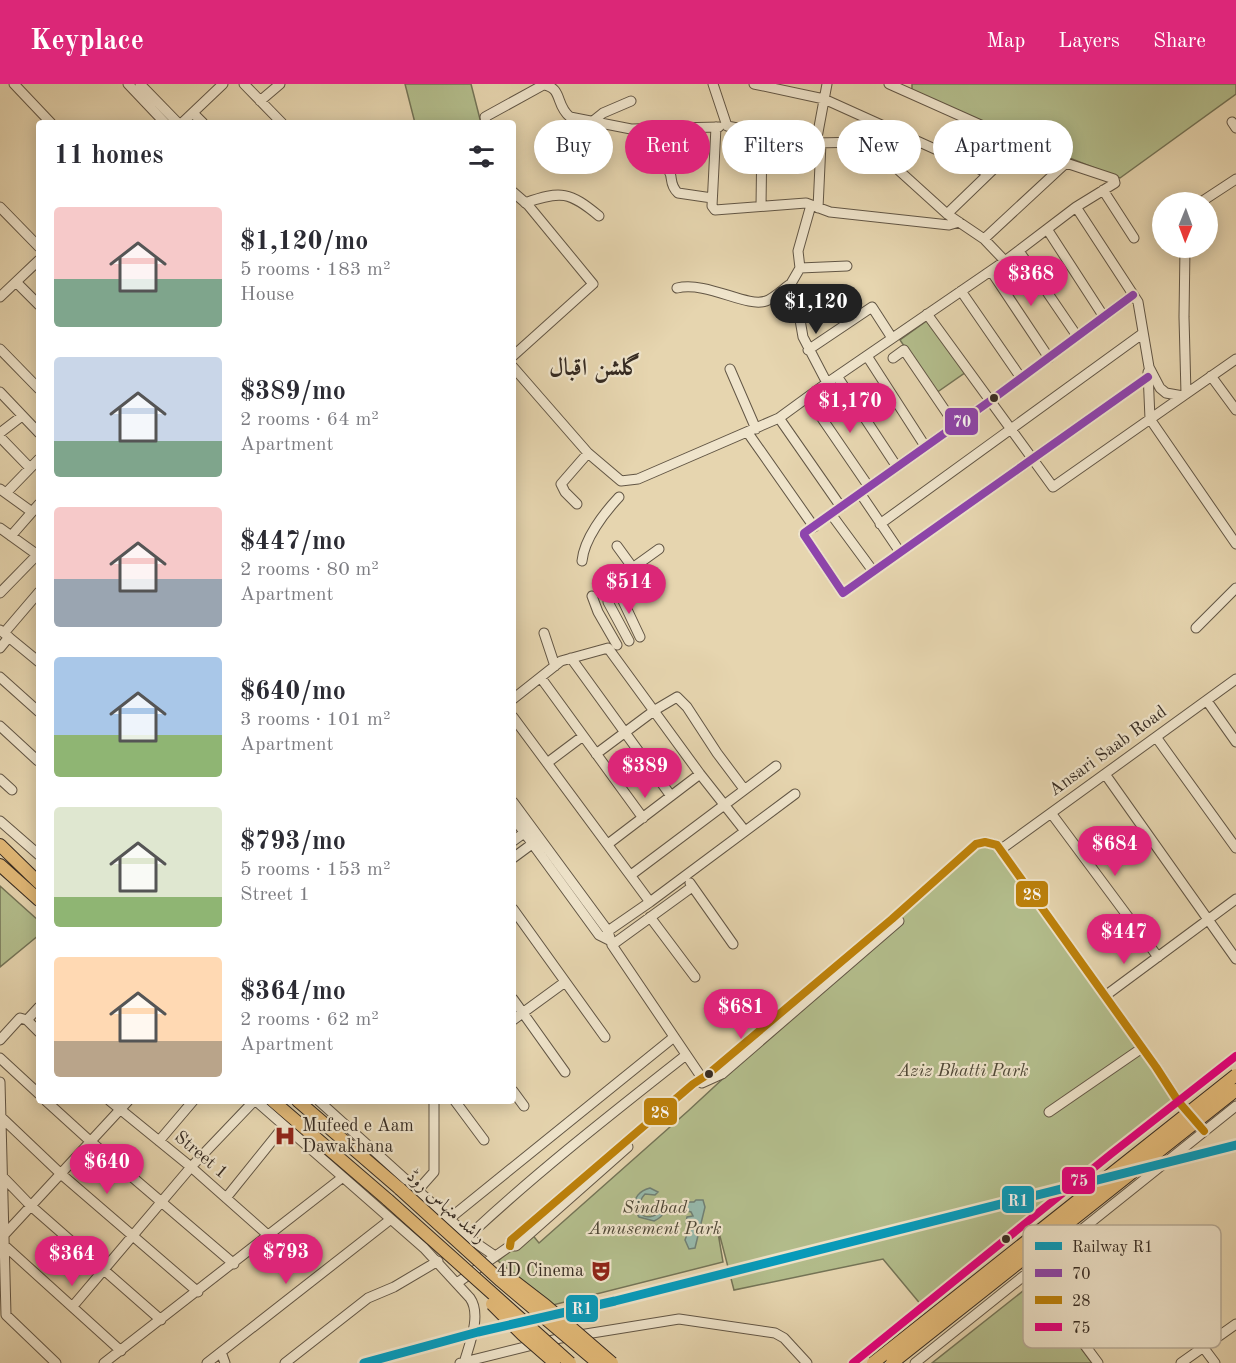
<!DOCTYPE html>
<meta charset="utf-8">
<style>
body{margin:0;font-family:"Old Standard TT",Amiri,serif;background:#f2f2f3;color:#2b2b33;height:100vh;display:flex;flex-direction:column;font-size:22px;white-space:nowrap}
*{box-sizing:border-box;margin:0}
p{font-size:20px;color:#7c7c81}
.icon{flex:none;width:33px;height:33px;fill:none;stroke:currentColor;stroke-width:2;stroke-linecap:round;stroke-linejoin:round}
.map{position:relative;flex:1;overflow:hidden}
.sheet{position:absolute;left:36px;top:36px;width:480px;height:984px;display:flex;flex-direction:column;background:#fff;border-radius:6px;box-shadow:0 3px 15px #0003}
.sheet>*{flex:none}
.banner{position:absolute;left:534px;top:36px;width:570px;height:54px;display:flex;gap:12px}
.needle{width:39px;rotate:181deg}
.fabs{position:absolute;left:1152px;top:108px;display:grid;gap:12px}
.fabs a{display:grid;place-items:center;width:66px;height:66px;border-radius:50%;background:#fff;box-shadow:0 3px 15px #0003;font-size:30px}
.price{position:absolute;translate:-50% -51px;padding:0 14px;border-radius:21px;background:#db2777;color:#fff;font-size:20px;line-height:39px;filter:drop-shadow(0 2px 3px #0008)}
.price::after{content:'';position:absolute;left:50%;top:36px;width:18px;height:14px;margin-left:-9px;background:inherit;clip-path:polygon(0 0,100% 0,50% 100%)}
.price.selected{background:#222;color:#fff}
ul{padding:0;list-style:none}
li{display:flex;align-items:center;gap:18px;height:150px;padding:0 18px}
li span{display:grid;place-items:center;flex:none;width:168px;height:120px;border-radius:6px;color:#555}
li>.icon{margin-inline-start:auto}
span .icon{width:72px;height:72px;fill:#fffc;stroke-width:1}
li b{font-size:26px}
h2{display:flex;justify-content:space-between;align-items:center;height:72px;padding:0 18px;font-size:26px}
.tag{padding:0 21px;border-radius:27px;background:#fff;box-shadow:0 3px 15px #0003;font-size:21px;line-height:54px}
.tag.selected{background:#db2777;color:#fff}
header{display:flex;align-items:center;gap:36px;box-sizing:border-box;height:84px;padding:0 30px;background:#db2777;color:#fff}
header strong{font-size:28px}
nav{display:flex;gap:33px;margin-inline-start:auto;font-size:21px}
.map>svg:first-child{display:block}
</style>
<header>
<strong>Keyplace</strong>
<nav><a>Map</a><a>Layers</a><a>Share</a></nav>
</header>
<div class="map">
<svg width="1236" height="1279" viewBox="0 0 1236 1279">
<rect width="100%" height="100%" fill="#e6d5af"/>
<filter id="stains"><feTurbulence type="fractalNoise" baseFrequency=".00333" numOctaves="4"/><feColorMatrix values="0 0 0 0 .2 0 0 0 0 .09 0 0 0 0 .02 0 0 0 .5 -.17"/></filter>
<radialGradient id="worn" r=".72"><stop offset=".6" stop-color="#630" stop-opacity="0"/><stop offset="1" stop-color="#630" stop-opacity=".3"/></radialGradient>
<path fill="#b3bd8c" stroke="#747457" stroke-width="1.5" d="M405 0H471L481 39H415Z
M912 0H1236V10L1120 94 1014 52 912 6Z
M928 236 966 288 936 309 900 256Z
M977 760 1000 766 1179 1016 922 1222 883 1175 734 1206 716 1137 723 1178 553 1221 498 1177 531 1149 539 1159 688 1027Z
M0 802 39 837V851L0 883Z
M1033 1199 1092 1279H932Z"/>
<path fill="#96b9ac" stroke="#708075" stroke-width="1.5" d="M650 1104 658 1108 655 1111 645 1110C636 1119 637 1137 653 1132 661 1130 660 1123 666 1119 668 1128 662 1133 654 1137L639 1133 634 1125C634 1113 639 1107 650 1104Z
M696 1116H703L705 1123 695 1164 689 1165 685 1156 689 1145 686 1139 687 1133 693 1132 691 1128 684 1126 685 1118H694Z"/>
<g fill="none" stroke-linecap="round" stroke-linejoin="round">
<defs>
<path id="minor" d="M14 0 51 39
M128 0 165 39
M140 0 178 39
M244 0 282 39
M713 0 727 42 816 59 862 58 873 63 947 130 984 155 1005 177
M754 0 824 15 988 89
M544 1C563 4 555 21 570 33L631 45 719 43
M260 17 280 0
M193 29 203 39
M593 37 603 29 631 17
M1232 38 1236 44
M182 39 223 0
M486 39 485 33 545 0
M716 43 712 122 715 126 806 119 830 128 949 141 959 138
M816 59 827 0
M654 80C681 86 664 96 678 109L712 114
M1103 106 1134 154
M513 108 528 121 593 200 513 272
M1201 118 1236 95
M525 119C561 106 570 108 599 132
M811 121 798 167 800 184 789 203 799 230 803 253 827 299
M761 122 762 50
M0 123 39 163
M1076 123 1138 218 1149 283 1160 304 1166 309 1183 312 1236 275
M818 124 821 59
M947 130 1005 74 1019 58
M1047 145 1104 233
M984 155 1066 79
M1185 164 1184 233 1186 310
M1019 167 1077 252
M800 184 847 182
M991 187 1049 274
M16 198 39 221
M677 204C708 197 746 224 766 217 774 214 782 206 789 201
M961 207 1021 294
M1133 211 990 317 804 449V451L843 509 1148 293
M0 213 39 176
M927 230 1053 403 1183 312
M0 265 39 305
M808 266 872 223 892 254
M867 272 925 362
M893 274 904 266 955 341
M513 283 588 369 621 397 638 395 779 334 827 299 1005 177 1076 123 1115 99 1114 95 1066 79 889 0
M730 285 756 345
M1148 288 1150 335 1236 460
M837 292 897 383
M1211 292 1236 326
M0 308 39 349
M808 314 869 403
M779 334 841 423
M0 349 22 332
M748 349 814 443
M0 353 30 384
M0 405 32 428
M6 409 39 375
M860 409 900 468
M577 420 565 408 561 400 588 369
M831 430 873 487
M880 440 1142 250
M0 444 39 472
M11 452 39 420
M617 462 633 484
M582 477C584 455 604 429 619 413
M620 493 659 465
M0 509 39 469
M592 512 598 528 617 561
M623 517 640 553
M608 518 629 557
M1196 544 1236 504
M0 546 39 578
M4 549 39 508
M544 549 555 582
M0 564 9 553
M571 574 671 712
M0 593 39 628
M541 594 643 734
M513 615 561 577 608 564 700 690 745 747
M1207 617 1236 658
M513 633 650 818
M0 642 38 677
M1156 653 1236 764
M596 670 655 626 677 613 687 623 717 669 744 705
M547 679 583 652
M1105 690 1236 875
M0 695 12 706
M513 718 608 847 612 861 704 997
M1051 729 1158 873
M513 733 599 851 609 856
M0 737 39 771
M513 757 528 746
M608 760 700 690
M1000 766 1236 595
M513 774 536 757
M631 791 776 682
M690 799 733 860
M513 825 605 953
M650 833 695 893
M608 847 650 818 795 710
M612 861 692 803
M1105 912 1236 815
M513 915 565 988
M27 936 39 923
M513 936 565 898
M0 956 20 934 27 936 39 948
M0 974 39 1010
M0 998 6 1231 56 1279
M702 999 722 990 899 837
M513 1007 524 1022
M46 1017 90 1057 234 1180
M110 1017 191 1083 269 1152
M256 1017 424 1164 470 1214C482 1231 469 1261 464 1279
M319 1017 476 1159 495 1172
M455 1017 484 1056
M1049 1028 1142 964
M0 1032 61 1090 198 1208
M159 1057 193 1017
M2 1092 31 1122 161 1236
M418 1106 434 1088V1017
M226 1114 284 1042
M449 1135 674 953
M4 1151 128 1017
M467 1151 474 1147C542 1084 614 1028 686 971
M4 1161 121 1267
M510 1162 511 1156 693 1000 707 991 892 835 976 760 985 758 997 761 1156 983 1178 1017 1204 1047
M1026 1182 1098 1279
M457 1199 510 1162H516L628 1063
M73 1222 191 1083 254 1017
M1203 1263 1215 1279
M104 1279 343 1093
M207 1279 221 1268
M225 1279 221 1268 391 1135
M285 1279 368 1214 394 1203 438 1177
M460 1279 561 1254 679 1235 775 1249 784 1254 807 1279
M853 1279 1111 1070 1236 972
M915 1279 1236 1022
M1181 1279 1236 1240"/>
<path id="major" d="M0 761 39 799
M0 781 39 816
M273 1017 388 1116
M298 1017 400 1105"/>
</defs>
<use href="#minor" stroke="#625645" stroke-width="11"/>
<use href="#major" stroke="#362b22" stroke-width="14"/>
<use href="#minor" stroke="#efe4cb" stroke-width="9"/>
<use href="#major" stroke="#e3ba78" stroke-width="12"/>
<defs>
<path id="major-bridge" d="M400 1105 501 1197 598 1279
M388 1116 570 1279
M506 1191 545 1221 612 1279
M492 1220 523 1251 554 1278
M873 1279 1236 991
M892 1279 1236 1006"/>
</defs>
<use href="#major-bridge" stroke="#362b22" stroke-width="14" stroke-linecap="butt"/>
<use href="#major-bridge" stroke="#e3ba78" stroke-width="12"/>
<defs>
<path id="bus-1" d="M1133 211 990 317 804 449V451L843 509 1148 293"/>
<path id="bus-2" d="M510 1162 511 1156 693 1000 707 991 892 835 976 760 985 758 997 761 1156 983 1178 1017 1204 1047"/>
<path id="bus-3" d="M853 1279 1111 1070 1236 972"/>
</defs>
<use href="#bus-1" stroke="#efe4cb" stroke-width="12"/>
<use href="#bus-2" stroke="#efe4cb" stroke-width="12"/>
<use href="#bus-3" stroke="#efe4cb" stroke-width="12"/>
<use href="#bus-1" stroke="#8e44ad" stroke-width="8"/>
<use href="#bus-2" stroke="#bd810a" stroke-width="8"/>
<use href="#bus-3" stroke="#e5007d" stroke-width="8"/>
<defs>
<path id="rail-1" d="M364 1279 478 1248 615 1217 1236 1061"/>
</defs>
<use href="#rail-1" stroke="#efe4cb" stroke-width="14"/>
<use href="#rail-1" stroke="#059cbd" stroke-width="9"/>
</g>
<defs>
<symbol id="hospital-bare" viewBox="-9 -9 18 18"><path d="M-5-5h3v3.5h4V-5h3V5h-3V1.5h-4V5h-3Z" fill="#8f2418" stroke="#efe4cb" stroke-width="2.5" paint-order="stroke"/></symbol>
<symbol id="theatre-bare" viewBox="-9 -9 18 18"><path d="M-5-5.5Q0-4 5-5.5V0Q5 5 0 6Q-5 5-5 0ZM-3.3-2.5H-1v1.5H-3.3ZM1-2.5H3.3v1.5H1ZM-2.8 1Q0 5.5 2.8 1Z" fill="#8f2418" stroke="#efe4cb" stroke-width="2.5" paint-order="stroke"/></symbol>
</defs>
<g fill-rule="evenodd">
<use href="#hospital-bare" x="270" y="1037" width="30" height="30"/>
<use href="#theatre-bare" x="586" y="1172" width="30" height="30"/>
</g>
<g fill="#362b22" stroke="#efe4cb" stroke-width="2">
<circle cx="994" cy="314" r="5"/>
<circle cx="709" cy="990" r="5"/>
<circle cx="1006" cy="1155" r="5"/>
</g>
<g text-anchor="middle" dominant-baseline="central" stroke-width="4.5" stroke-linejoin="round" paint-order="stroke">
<g font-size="18" fill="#362b22" stroke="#efe4cb">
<text transform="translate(1108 667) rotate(-36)">Ansari Saab Road</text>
<text transform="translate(201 1071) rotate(40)">Street 1</text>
<text transform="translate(446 1123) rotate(42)">راشد منہاس روڈ</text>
</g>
<g font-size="18" font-style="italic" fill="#4f4837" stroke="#efe4cb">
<text x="963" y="987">Aziz Bhatti Park</text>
<text x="655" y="1124">Sindbad<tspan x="655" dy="21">Amusement Park</tspan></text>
</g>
<g font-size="18" fill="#362b22" stroke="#efe4cb" text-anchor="start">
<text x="302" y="1042">Mufeed e Aam<tspan x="302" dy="21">Dawakhana</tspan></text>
<text x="584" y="1187" text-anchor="end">4D Cinema</text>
</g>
<g font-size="24" font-weight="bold" fill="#362b22" stroke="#efe4cb">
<text x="595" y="285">گلشن اقبال</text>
</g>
</g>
<rect x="1023" y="1141" width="198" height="123" rx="9" fill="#efe4cb" stroke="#b8ac98" stroke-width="1.5"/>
<rect x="1035" y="1158" width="27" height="8" fill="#059cbd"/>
<rect x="1035" y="1185" width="27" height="8" fill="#8e44ad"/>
<rect x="1035" y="1212" width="27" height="8" fill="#bd810a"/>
<rect x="1035" y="1239" width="27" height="8" fill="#e5007d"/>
<g font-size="16" fill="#362b22">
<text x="1072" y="1168">Railway R1</text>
<text x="1072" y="1195">70</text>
<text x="1072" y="1222">28</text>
<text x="1072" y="1249">75</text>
</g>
<g stroke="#efe4cb" stroke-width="2">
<rect x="944" y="323" width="35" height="29" rx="6" fill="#8e44ad"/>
<rect x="1015" y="796" width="34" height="28" rx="6" fill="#bd810a"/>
<rect x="643" y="1013" width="35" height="29" rx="6" fill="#bd810a"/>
<rect x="1061" y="1082" width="35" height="29" rx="6" fill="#e5007d"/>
<rect x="1001" y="1101" width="34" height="29" rx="6" fill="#059cbd"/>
<rect x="565" y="1210" width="34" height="29" rx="6" fill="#059cbd"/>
</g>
<g font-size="16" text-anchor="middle" font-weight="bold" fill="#fff">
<text x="962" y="343">70</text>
<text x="1032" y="816">28</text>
<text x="660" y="1034">28</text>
<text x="1079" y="1102">75</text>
<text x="1018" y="1122">R1</text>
<text x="582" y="1230">R1</text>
</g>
<rect width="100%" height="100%" filter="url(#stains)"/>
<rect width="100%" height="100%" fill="url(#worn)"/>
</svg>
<div class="fabs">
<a><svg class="needle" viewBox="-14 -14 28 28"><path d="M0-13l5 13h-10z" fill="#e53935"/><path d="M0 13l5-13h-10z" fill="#7c7c81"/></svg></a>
</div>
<b class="price" style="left:1031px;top:223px">$368</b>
<b class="price selected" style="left:816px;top:251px">$1,120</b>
<b class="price" style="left:850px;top:350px">$1,170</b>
<b class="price" style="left:629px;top:531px">$514</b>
<b class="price" style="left:645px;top:715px">$389</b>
<b class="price" style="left:1115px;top:793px">$684</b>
<b class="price" style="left:1124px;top:881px">$447</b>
<b class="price" style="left:741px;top:956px">$681</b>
<b class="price" style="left:107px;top:1111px">$640</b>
<b class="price" style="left:286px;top:1201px">$793</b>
<b class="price" style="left:72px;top:1203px">$364</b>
<div class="banner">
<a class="tag">Buy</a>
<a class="tag selected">Rent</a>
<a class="tag">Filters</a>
<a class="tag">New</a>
<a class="tag">Apartment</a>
</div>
<section class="sheet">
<h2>11 homes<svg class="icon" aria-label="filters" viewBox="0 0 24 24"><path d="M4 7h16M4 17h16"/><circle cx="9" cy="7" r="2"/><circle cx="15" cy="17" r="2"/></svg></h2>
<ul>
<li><span style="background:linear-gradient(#f6c9c9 60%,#7fa58c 0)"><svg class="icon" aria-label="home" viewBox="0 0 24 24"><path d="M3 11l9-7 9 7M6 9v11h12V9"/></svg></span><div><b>$1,120/mo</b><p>5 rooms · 183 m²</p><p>House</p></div></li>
<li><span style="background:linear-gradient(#c9d6e8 70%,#7fa58c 0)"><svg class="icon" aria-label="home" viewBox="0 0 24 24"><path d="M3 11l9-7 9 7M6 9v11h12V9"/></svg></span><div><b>$389/mo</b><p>2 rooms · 64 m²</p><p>Apartment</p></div></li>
<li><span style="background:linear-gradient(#f6c9c9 60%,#9aa5b1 0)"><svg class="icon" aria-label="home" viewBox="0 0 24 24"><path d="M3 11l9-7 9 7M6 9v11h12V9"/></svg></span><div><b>$447/mo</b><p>2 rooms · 80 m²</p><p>Apartment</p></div></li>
<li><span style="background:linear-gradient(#a9c7e8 65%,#8fb573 0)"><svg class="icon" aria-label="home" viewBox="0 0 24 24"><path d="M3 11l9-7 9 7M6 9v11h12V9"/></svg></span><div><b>$640/mo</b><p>3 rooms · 101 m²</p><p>Apartment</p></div></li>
<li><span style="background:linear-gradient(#dfe7d0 75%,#8fb573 0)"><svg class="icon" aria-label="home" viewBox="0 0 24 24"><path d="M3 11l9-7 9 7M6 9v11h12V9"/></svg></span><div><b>$793/mo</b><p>5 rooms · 153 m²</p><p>Street 1</p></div></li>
<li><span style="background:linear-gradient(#ffd9b3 70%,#b9a48a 0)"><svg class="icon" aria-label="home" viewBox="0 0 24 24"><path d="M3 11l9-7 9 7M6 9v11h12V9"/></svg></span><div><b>$364/mo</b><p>2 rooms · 62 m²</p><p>Apartment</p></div></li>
</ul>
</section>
</div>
